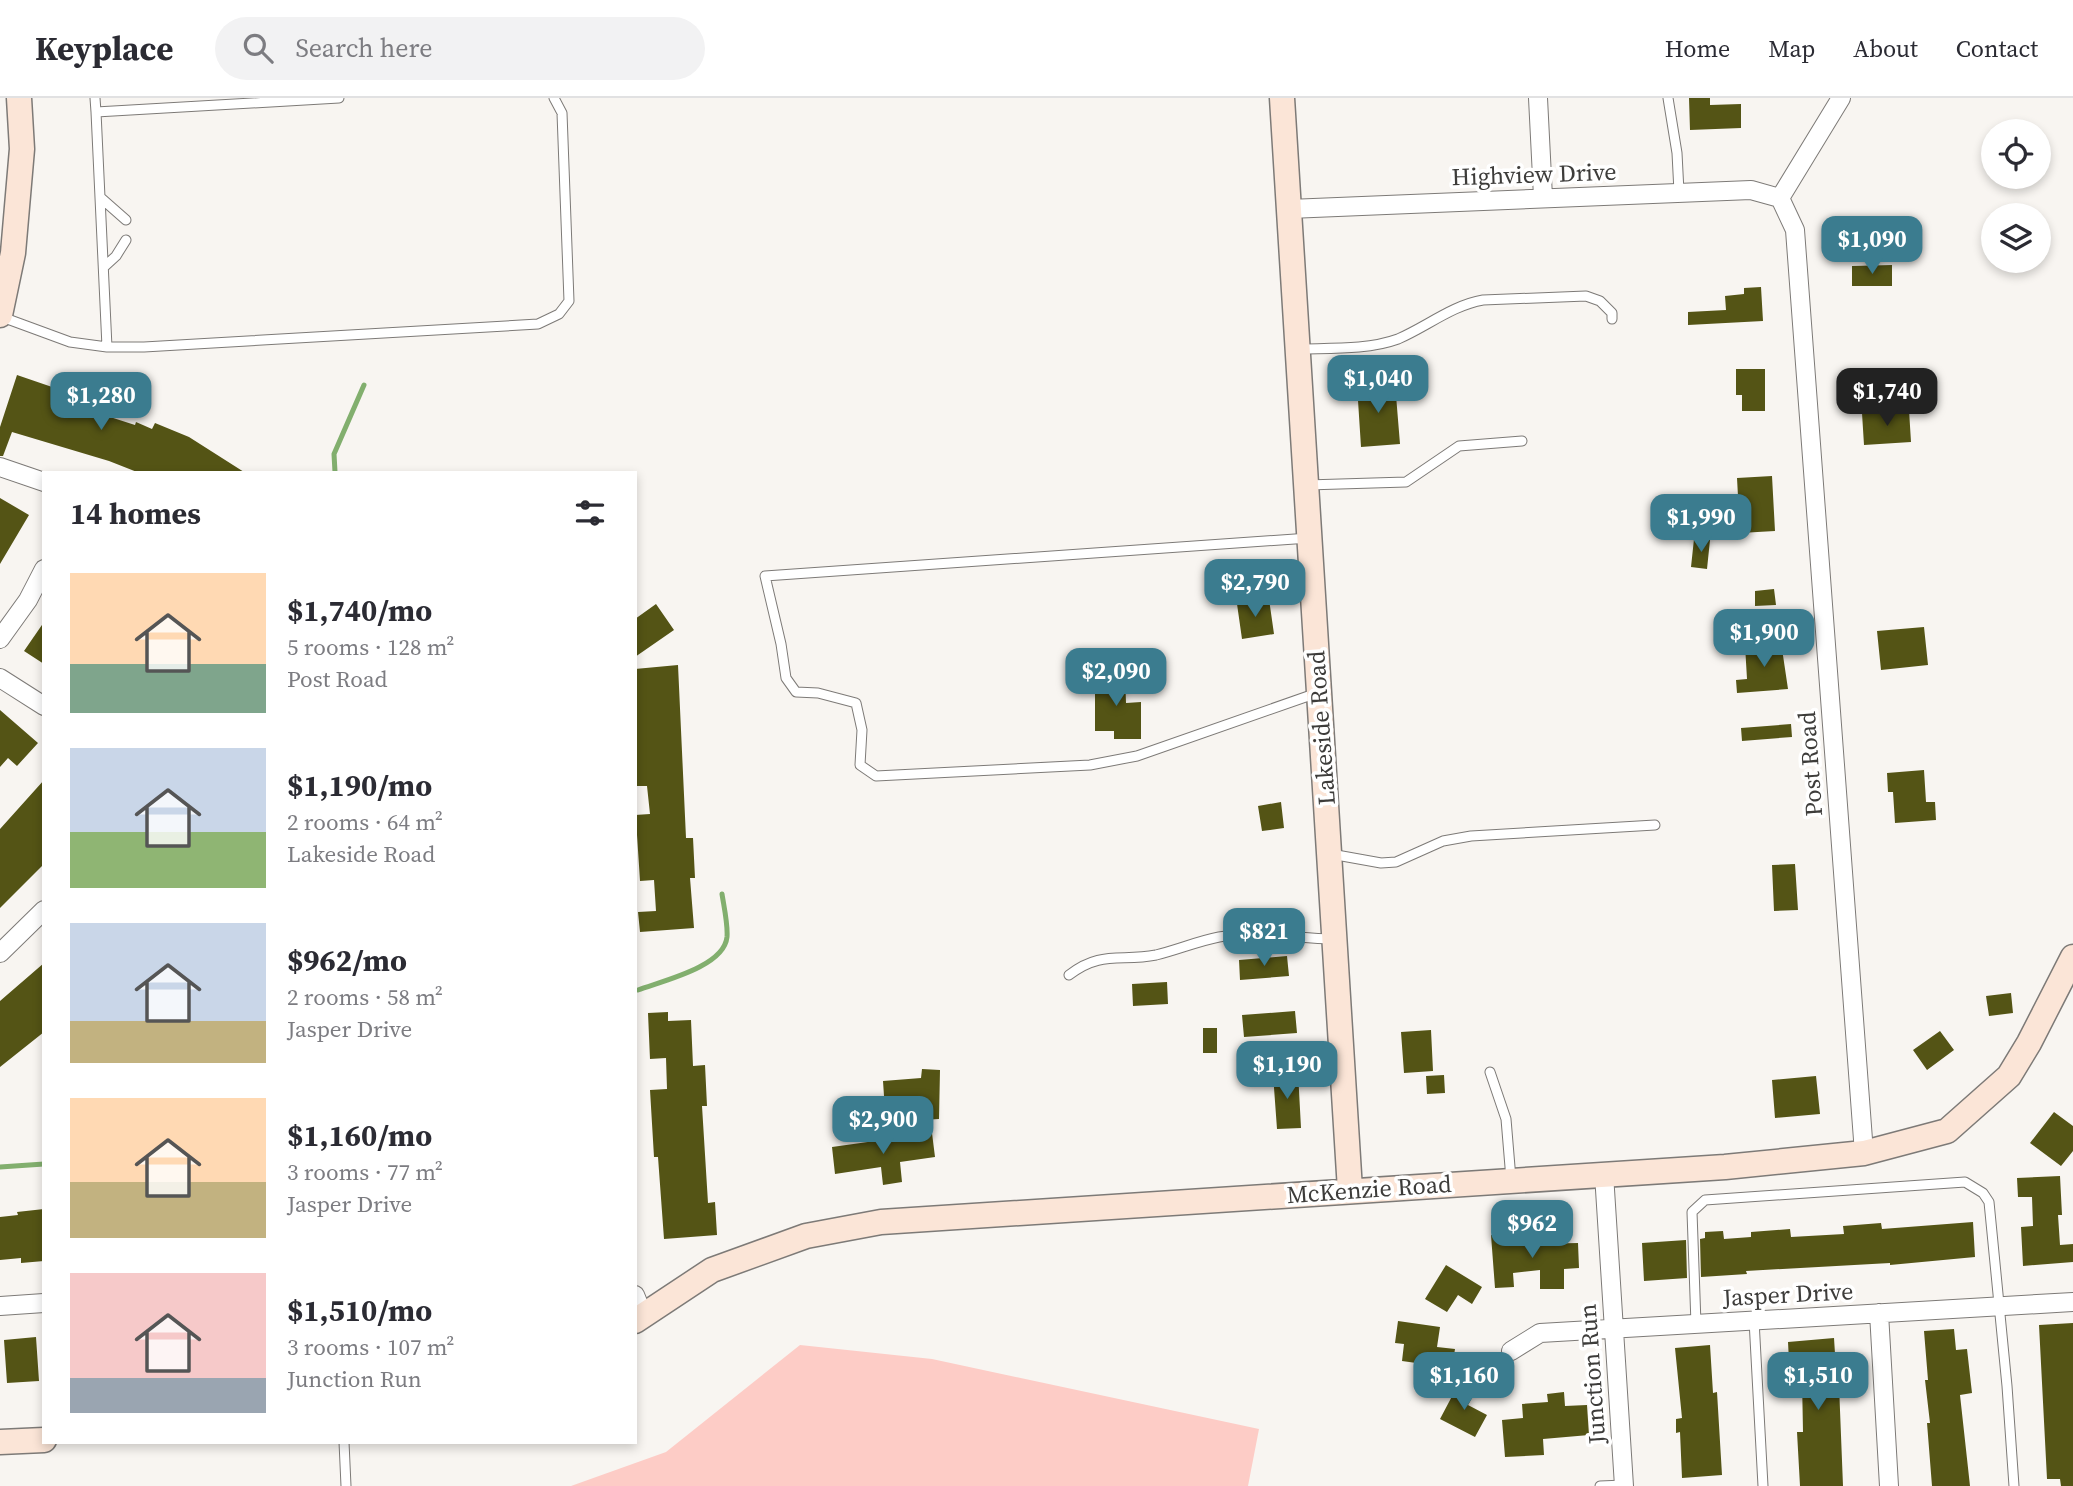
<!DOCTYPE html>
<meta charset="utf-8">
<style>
body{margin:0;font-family:"Source Serif 4",serif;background:#f2f2f3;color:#2b2b33;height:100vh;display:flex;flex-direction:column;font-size:26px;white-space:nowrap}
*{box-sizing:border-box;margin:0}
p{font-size:23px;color:#7c7c81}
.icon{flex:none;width:38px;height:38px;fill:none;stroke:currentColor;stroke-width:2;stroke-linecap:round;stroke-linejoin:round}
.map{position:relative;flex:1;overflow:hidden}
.details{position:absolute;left:42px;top:373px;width:595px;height:973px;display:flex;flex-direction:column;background:#fff;border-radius:0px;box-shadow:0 4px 10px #0003}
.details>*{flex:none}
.tools{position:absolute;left:1981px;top:21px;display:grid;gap:14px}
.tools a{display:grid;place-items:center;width:70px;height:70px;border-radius:50%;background:#fff;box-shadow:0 4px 10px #0003;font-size:35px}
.price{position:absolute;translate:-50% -60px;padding:0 16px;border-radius:14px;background:#3b7c8f;color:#fff;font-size:23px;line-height:46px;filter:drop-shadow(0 2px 4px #0008)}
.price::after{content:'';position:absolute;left:50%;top:42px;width:21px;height:16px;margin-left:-10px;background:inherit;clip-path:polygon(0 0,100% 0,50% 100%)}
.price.on{background:#222;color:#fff}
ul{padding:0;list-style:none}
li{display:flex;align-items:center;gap:21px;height:175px;padding:0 28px}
li span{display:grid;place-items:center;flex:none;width:196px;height:140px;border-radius:0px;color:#555}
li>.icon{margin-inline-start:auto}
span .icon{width:84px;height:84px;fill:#fffc;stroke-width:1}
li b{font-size:30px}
h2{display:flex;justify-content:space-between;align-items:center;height:84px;padding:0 28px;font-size:30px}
header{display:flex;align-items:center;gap:42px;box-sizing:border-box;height:98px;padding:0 35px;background:#fff;border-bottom:2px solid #e1e1e2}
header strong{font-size:33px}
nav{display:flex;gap:38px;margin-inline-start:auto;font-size:24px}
.search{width:490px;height:63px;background:#f2f2f3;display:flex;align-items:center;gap:18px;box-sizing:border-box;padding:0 24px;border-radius:38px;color:#7c7c81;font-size:26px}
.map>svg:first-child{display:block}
</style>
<header>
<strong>Keyplace</strong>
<div class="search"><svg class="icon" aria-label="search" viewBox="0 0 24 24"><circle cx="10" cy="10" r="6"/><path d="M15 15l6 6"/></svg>Search here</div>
<nav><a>Home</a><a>Map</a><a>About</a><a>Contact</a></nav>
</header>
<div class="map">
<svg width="2073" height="1388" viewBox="0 0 2073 1388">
<rect width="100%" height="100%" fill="#f8f5f1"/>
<path fill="#fdccc6" d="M800 1247 932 1261 1259 1331 1248 1388H571L666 1354Z"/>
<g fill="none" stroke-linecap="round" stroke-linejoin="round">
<path stroke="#82af6e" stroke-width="5" d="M335 374 334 356 364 287
M638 892C662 883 724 869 727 839 728 826 724 809 722 796
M0 1069 44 1066"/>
</g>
<path fill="#545415" d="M1689 0H1710V7L1741 6V30L1690 32Z
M1892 167V188H1852V168Z
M1761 189 1763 223 1688 227V214L1726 212 1725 198 1744 196V190Z
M1736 271H1765V313H1742V297H1736Z
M17 277 55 290 57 284 87 295 82 310 135 327 136 324 152 331 155 325 189 339 244 374H137L109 363 12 334 3 358H0V329Z
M1395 285 1400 346 1361 349 1357 287Z
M1909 312 1911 344 1864 347 1862 315Z
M1772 378 1775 433 1740 435 1737 380Z
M0 400 29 417 0 466Z
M1694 441 1710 442 1707 471 1691 469Z
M1774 491 1776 507 1755 508V493Z
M1269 501 1274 536 1242 541 1237 506Z
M656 506 674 532 635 559V521Z
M44 524V566L24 553Z
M1924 529 1928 567 1881 572 1877 533Z
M1781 544 1788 591 1737 595 1736 582 1747 581 1745 547Z
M678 567 686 740H693L695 780H690L694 830 640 834 638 814 656 813 654 782 640 783 637 737H635V717L650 716 647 688H635V571Z
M1125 576 1126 605 1141 604V641H1114V633H1095V577Z
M0 612 38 645 17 668 8 660 0 669Z
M1791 626 1792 639 1742 643 1741 630Z
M1924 672 1926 704H1935L1936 722 1895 725 1893 694H1888L1887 675Z
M44 682V766L0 810V731Z
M1281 704 1284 730 1262 733 1258 708Z
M1795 766 1798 812 1774 813 1772 767Z
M1287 858 1289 878 1240 882 1239 862Z
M44 865V934L0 969V903Z
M1167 884 1168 906 1133 908 1132 886Z
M2011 895 2013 915 1989 918 1986 898Z
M1295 913 1297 935 1244 939 1242 917Z
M668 914V923L691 922 693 968 705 967 707 1008H702L708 1105 715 1104 717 1137 664 1141 658 1059H654L650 992 667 991 666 960 650 961 648 915Z
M1203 930H1217V955H1203Z
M1431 932 1433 973 1404 975 1401 934Z
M1940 933 1954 952 1927 972 1913 952Z
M922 971 940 972 939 1021 921 1022V1011L885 1013 883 983 921 980Z
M1298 974 1301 1030 1277 1031 1273 976Z
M1444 977 1445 995 1427 996 1426 978Z
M1816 978 1820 1016 1775 1020 1772 982Z
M2054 1014 2073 1028V1053L2061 1068 2030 1045Z
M932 1035 935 1059 900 1064 902 1084 883 1087 881 1069 835 1076 832 1049Z
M2060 1078 2062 1117H2058L2060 1147 2073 1146V1164L2023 1168 2021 1129 2033 1128 2032 1099H2018L2017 1080Z
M44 1111V1163L21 1165V1160L0 1162V1119L18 1117 17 1114Z
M1973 1124 1975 1159 1890 1167V1165L1746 1173 1747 1176 1701 1179 1700 1141 1705 1140V1134L1723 1133 1724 1141 1751 1139V1134L1790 1131 1791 1139 1844 1136 1843 1128 1881 1125 1882 1131Z
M1530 1134 1531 1146 1578 1145 1579 1170 1564 1171V1191H1540V1172L1513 1175 1514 1189 1495 1190 1491 1137Z
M1686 1142 1687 1180 1644 1183 1642 1145Z
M1446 1167 1482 1189 1472 1206 1458 1197 1447 1214 1425 1201Z
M1398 1223 1440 1229 1437 1249 1455 1251 1452 1270 1402 1263 1404 1246 1395 1245Z
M2073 1225V1388H2061L2060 1381H2047L2039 1227Z
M1954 1231 1956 1252 1967 1251 1972 1295 1960 1297 1970 1388H1932L1927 1325H1930L1925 1282H1928L1924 1233Z
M36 1239 39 1283 7 1285 4 1242Z
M1834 1240 1837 1287H1839L1843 1388H1800L1797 1334H1803L1802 1281 1790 1282 1788 1244Z
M1710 1247 1713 1295 1717 1294 1722 1377 1682 1380 1680 1334 1676 1335V1321L1682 1320 1675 1250Z
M1459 1285 1476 1293 1468 1307 1487 1317 1475 1339 1440 1321Z
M1564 1294 1565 1308 1587 1307 1589 1337 1543 1341 1544 1357 1505 1359 1502 1322 1523 1320 1522 1306 1548 1304 1547 1296Z"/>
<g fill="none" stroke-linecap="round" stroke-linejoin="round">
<defs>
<path id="lane" d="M95 0 96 14
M1668 0 1677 55 1679 94
M101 100 126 122
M104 169 116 158 126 142
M2 219 70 244 107 249H144L538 226 559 216 569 203 562 15 554 0
M107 249 96 14 339 0
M1299 251C1331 250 1368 252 1398 241 1426 229 1453 207 1483 202L1586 198 1600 203 1612 215V221
M1307 387 1406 384 1459 348 1522 343
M1309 440 765 478 781 546 786 580 796 594 818 595 856 605 862 632 860 667 876 678 1090 667 1137 658 1317 595
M1331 756 1381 765 1396 764 1443 743 1471 738 1655 727
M1069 877C1101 852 1121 864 1156 857 1177 852 1198 843 1219 839 1255 833 1296 840 1332 841
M1490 974 1506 1021 1511 1081
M1754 1222 1763 1388
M1696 1226 1692 1114 1705 1102 1965 1084 1983 1095 1989 1104 2007 1288 2014 1388
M344 1344 346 1388
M1600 1388 1624 1387"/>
<path id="street" d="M1538 0 1543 99
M1841 0 1780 100 1795 132 1864 1055
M1289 111 1751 92 1780 100
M0 369 44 384
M0 541 28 502 44 471
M0 580 44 608
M0 855 44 812
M1604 1076 1624 1388
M635 1197 644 1219
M0 1208 44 1205
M1879 1215 1889 1388
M1511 1253 1540 1235 2073 1204"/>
<path id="secondary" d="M1282 0 1350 1092
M0 217 13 155 22 51 19 0
M635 1223 712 1172 806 1138 881 1124 1725 1069 1864 1055 1947 1033 2009 978 2029 945 2073 859
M0 1344 44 1342"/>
</defs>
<use href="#lane" stroke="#7d7a77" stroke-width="11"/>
<use href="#street" stroke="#7d7a77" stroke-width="20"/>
<use href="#secondary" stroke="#7d7a77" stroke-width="27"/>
<use href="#lane" stroke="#fff" stroke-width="9"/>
<use href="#street" stroke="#fff" stroke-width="18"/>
<use href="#secondary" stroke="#fbe5d7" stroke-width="24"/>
</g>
<g text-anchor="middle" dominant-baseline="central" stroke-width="7" stroke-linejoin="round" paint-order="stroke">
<g font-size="24" fill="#3d3c3a" stroke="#fff">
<text transform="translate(1534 76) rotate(-2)">Highview Drive</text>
<text transform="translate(1321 630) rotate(-94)">Lakeside Road</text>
<text transform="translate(1810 666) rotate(-94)">Post Road</text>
<text transform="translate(1369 1091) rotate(-4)">McKenzie Road</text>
<text transform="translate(1788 1196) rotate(-3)">Jasper Drive</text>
<text transform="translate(1592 1276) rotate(-94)">Junction Run</text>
</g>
</g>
</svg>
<div class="tools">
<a><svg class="icon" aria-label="locate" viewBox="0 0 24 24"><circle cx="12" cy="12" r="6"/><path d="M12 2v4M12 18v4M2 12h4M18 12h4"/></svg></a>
<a><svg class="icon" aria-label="layers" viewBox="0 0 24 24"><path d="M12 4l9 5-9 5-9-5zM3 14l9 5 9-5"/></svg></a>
</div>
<b class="price" style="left:1872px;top:178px">$1,090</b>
<b class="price" style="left:1378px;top:317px">$1,040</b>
<b class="price on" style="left:1887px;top:330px">$1,740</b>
<b class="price" style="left:101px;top:334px">$1,280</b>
<b class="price" style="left:1701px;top:456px">$1,990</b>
<b class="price" style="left:1255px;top:521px">$2,790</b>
<b class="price" style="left:1764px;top:571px">$1,900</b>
<b class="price" style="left:1116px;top:610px">$2,090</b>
<b class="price" style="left:1264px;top:870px">$821</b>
<b class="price" style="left:1287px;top:1003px">$1,190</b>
<b class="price" style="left:883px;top:1058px">$2,900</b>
<b class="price" style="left:1532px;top:1162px">$962</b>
<b class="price" style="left:1464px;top:1314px">$1,160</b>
<b class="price" style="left:1818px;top:1314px">$1,510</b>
<section class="details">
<h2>14 homes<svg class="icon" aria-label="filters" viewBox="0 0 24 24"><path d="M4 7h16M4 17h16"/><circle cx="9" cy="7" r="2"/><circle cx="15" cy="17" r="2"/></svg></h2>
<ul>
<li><span style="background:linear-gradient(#ffd9b3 65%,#7fa58c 0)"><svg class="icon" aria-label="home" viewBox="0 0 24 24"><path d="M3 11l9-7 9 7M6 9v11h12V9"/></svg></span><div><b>$1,740/mo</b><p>5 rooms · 128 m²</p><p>Post Road</p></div></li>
<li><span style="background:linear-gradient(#c9d6e8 60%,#8fb573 0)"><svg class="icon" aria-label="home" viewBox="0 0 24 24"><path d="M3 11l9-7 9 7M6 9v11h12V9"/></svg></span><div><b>$1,190/mo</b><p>2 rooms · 64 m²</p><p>Lakeside Road</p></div></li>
<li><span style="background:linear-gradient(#c9d6e8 70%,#c2b280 0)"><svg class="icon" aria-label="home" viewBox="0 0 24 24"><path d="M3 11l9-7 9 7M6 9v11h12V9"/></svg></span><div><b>$962/mo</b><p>2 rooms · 58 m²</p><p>Jasper Drive</p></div></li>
<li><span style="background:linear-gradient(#ffd9b3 60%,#c2b280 0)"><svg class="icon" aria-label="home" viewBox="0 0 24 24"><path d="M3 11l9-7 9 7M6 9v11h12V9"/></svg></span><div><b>$1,160/mo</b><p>3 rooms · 77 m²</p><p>Jasper Drive</p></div></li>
<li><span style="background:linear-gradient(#f6c9c9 75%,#9aa5b1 0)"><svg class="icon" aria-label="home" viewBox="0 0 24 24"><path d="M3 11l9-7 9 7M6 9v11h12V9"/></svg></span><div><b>$1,510/mo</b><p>3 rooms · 107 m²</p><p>Junction Run</p></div></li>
</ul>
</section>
</div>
